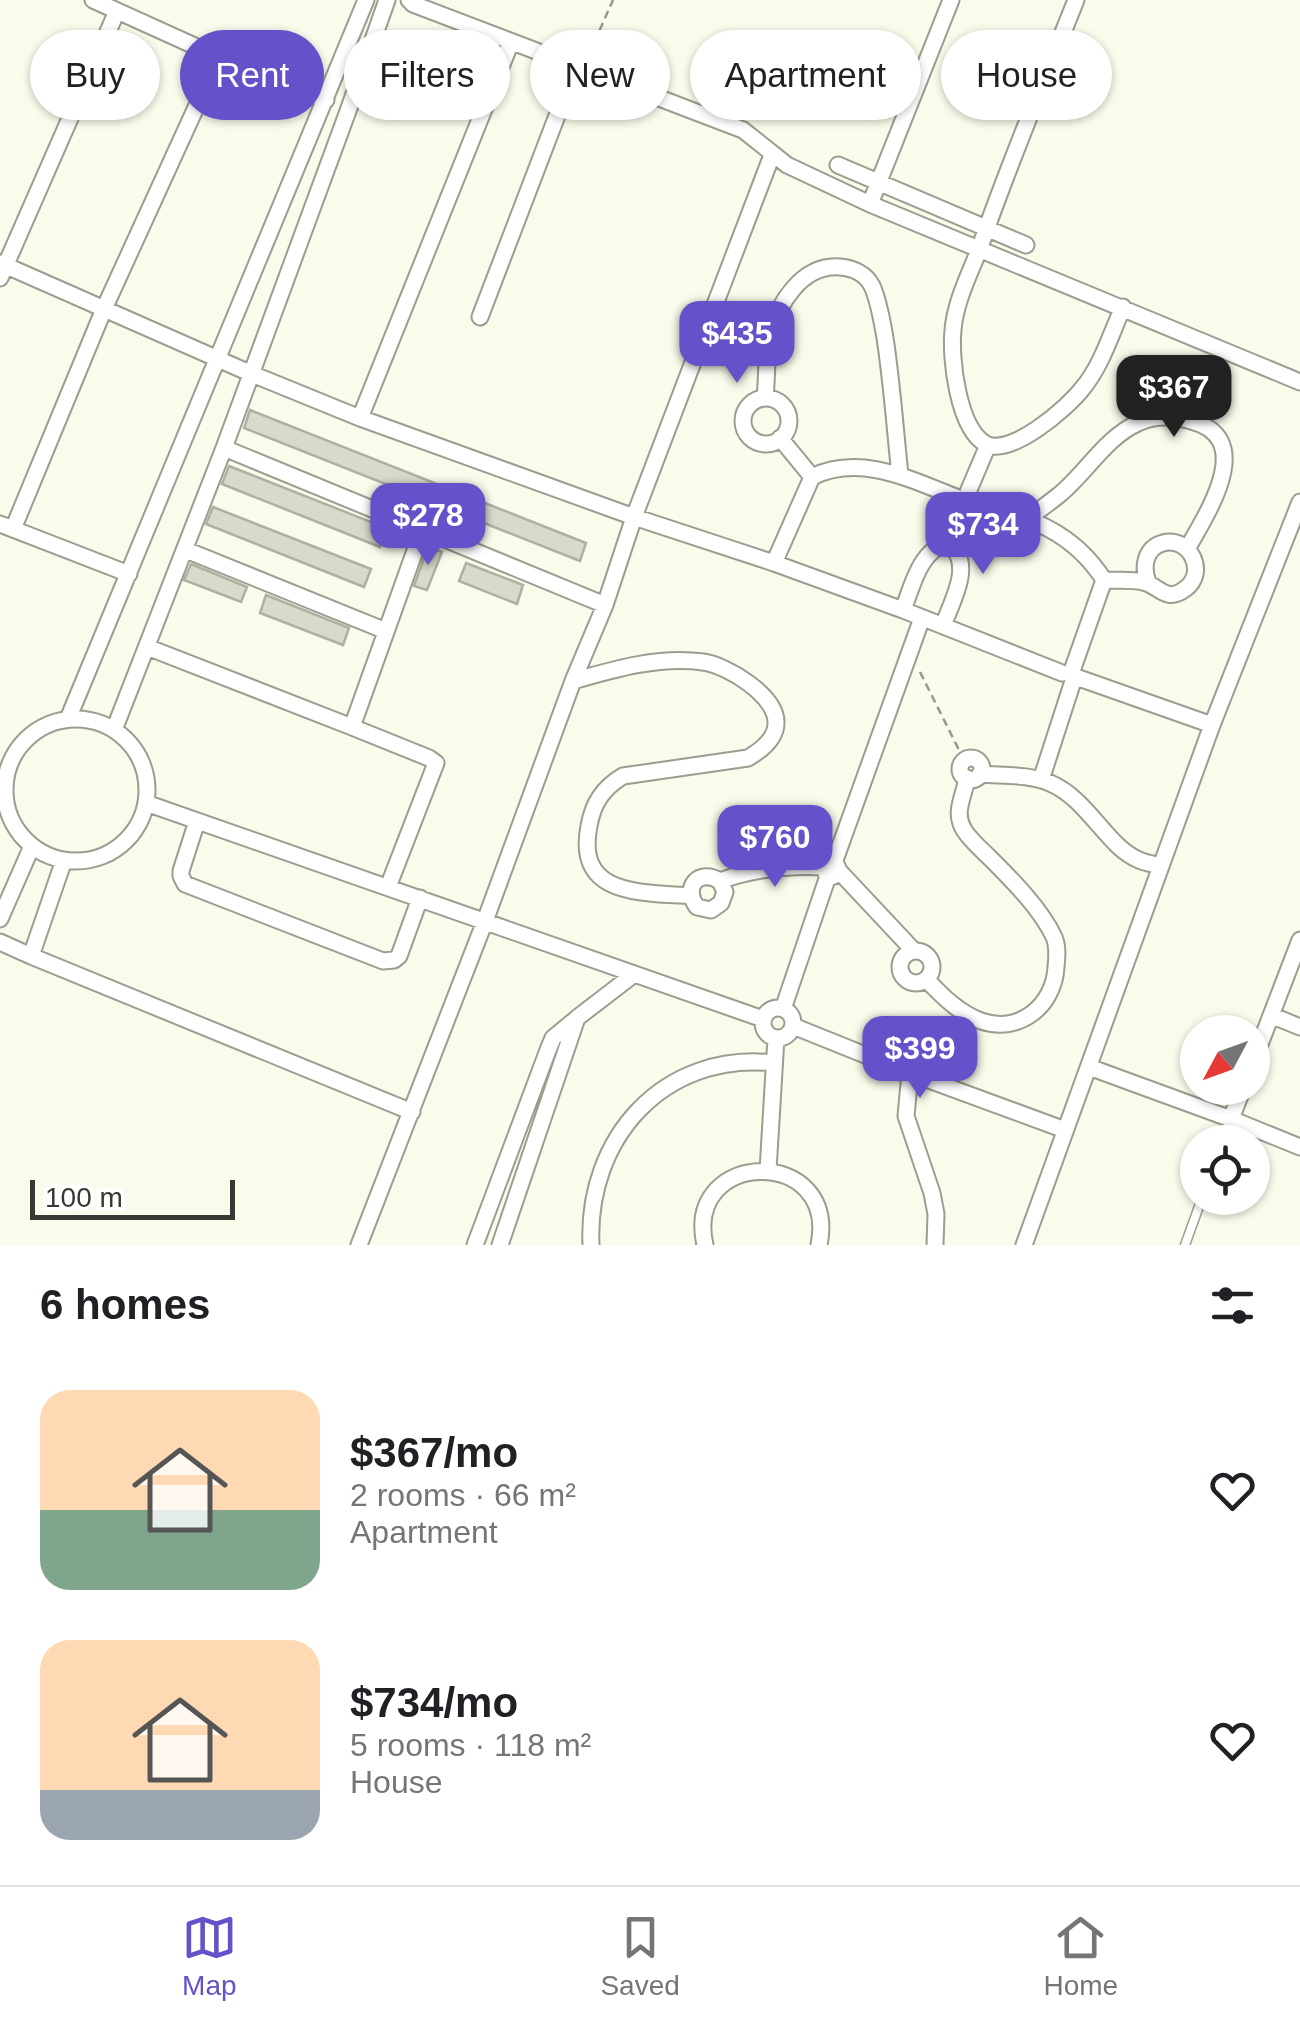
<!DOCTYPE html>
<meta charset="utf-8">
<style>
body{margin:0;font-family:Helvetica,sans-serif;background:#f6f6f6;color:#202124;height:100vh;display:flex;flex-direction:column;font-size:38px;white-space:nowrap}
*{box-sizing:border-box;margin:0}
p{font-size:32px;color:#757577}
.icon{flex:none;width:55px;height:55px;fill:none;stroke:currentColor;stroke-width:2;stroke-linecap:round;stroke-linejoin:round}
.map{position:relative;height:1245px;overflow:hidden}
.details{display:flex;flex-direction:column;background:#fff;flex:1}
.details>*{flex:none}
.hud{position:absolute;left:30px;top:30px;width:1240px;height:90px;display:flex;gap:20px}
.needle{width:65px;rotate:229deg}
.buttons{position:absolute;left:1180px;top:1015px;display:grid;gap:20px}
.buttons a{display:grid;place-items:center;width:90px;height:90px;border-radius:50%;background:#fff;box-shadow:0 2px 8px #0004;font-size:50px}
.scale{position:absolute;left:30px;bottom:25px;width:205px;box-sizing:border-box;padding-left:10px;border:5px solid #393933;border-top:0;font-size:28px;line-height:35px;white-space:nowrap;color:#393933;-webkit-text-stroke:8px #fff;paint-order:stroke}
.price{position:absolute;translate:-50% -85px;padding:0 22px;border-radius:20px;background:#6651ca;color:#fff;font-size:32px;line-height:65px;filter:drop-shadow(0 2px 5px #0008)}
.price::after{content:'';position:absolute;left:50%;top:60px;width:30px;height:22px;margin-left:-15px;background:inherit;clip-path:polygon(0 0,100% 0,50% 100%)}
.price.on{background:#222;color:#fff}
ul{padding:0;list-style:none}
li{display:flex;align-items:center;gap:30px;height:250px;padding:0 40px}
li span{display:grid;place-items:center;flex:none;width:280px;height:200px;border-radius:30px;color:#555}
li>.icon{margin-inline-start:auto}
span .icon{width:120px;height:120px;fill:#fffc;stroke-width:1}
li b{font-size:42px}
h2{display:flex;justify-content:space-between;align-items:center;height:120px;padding:0 40px;font-size:42px}
.pill{padding:0 35px;border-radius:45px;background:#fff;box-shadow:0 2px 8px #0004;font-size:35px;line-height:90px}
.pill.on{background:#6651ca;color:#fff}
.dock{display:flex;justify-content:space-around;align-items:center;height:140px;border-top:2px solid #e0e0e0;background:#fff;font-size:28px;color:#757577}
.dock a{display:grid;justify-items:center;gap:5px}
.dock .on{color:#6651ca}
.map>svg:first-child{display:block}
</style>
<div class="map">
<svg width="1300" height="1245" viewBox="0 0 1300 1245">
<rect width="100%" height="100%" fill="#fbfbec"/>
<path fill="#dadacc" stroke="#afafa2" stroke-width="2.5" d="M250 410 586 543 580 561 244 428Z
M229 466 386 528 380 547 222 484Z
M213 507 371 569 364 587 206 524Z
M428 547 442 552 427 590 414 586Z
M466 563 523 585 517 604 459 581Z
M191 564 247 587 241 602 184 580Z
M266 595 349 628 343 645 260 613Z"/>
<g fill="none" stroke-linecap="round" stroke-linejoin="round">
<defs>
<path id="lane" d="M1222 1142 1231 1119
M1185 1245 1202 1198"/>
<path id="street" d="M93 0 219 57 326 100
M409 0 413 4 743 130 787 165 870 204 1300 382
M1076 0C1043 83 1008 166 979 250 969 275 955 303 953 330 950 358 958 429 986 444 1011 457 1067 408 1082 389 1101 367 1111 334 1123 307
M838 165 1026 245
M870 204 951 0
M0 263 252 374 360 418 634 517 774 563 903 610 1062 673
M0 278 117 11
M480 317 576 66
M765 398C767 378 766 356 770 337 777 304 802 264 840 267 853 268 866 274 872 286 879 301 882 321 885 338 892 383 895 429 900 475
M743 421a23 23 0 1 1 46 0a23 23 0 1 1-46 0Z
M360 418 511 42
M780 438 812 477
M224 448 605 605
M968 492 988 445
M975 502C1029 518 1072 530 1104 580L1073 668
M1029 518C1039 510 1049 503 1059 495 1086 473 1106 437 1138 423 1155 415 1174 416 1191 421 1258 438 1206 515 1187 549
M0 524 129 574
M13 529 104 309 219 57
M186 550 386 631
M774 563 812 477C860 453 912 480 958 498
M1104 580C1116 581 1131 579 1143 582 1158 584 1165 604 1185 589 1208 573 1190 536 1163 543 1145 548 1142 567 1148 582
M903 610C913 584 919 552 948 542L962 508
M943 626C952 600 975 564 948 542
M147 647 352 727 422 531
M1076 677 1212 725
M573 681C615 669 659 656 703 662 727 665 777 696 776 723 776 739 760 751 748 758L623 776C603 788 593 803 589 826 575 897 642 892 691 896
M68 719 366 0
M5 790a71 71 0 1 1 142 0a71 71 0 1 1-142 0Z
M352 727 429 758 436 763 388 887
M114 730 224 448 348 111 387 0
M960 769a11 11 0 1 1 22 0a11 11 0 1 1-22 0Z
M980 774C1003 776 1029 774 1050 783 1088 799 1107 847 1139 860 1145 863 1154 864 1161 866
M1041 780 1073 681
M146 803 763 1019
M197 821 181 871V876L185 884 383 961 394 960 399 956 420 898
M834 863 922 618
M839 871 836 875 831 877 826 874 825 869 829 863 836 864 839 871 914 951
M720 881 725 892 721 903 711 910 697 907C682 887 699 868 720 881 755 868 788 865 825 867
M0 919 32 846
M0 942 31 956 412 1112
M900 967a16 16 0 1 1 32 0a16 16 0 1 1-32 0Z
M31 956 64 860
M926 979C942 996 959 1013 981 1021 1019 1034 1054 1006 1056 967 1057 957 1058 946 1054 937 1041 909 1012 880 991 859 982 850 971 841 964 830 953 812 964 797 967 778
M763 1023a15 15 0 1 1 30 0a15 15 0 1 1-30 0Z
M783 1009 828 876
M1273 1016 1300 1027
M793 1026 910 1073 1065 1130
M1252 1065 1300 940
M1089 1067 1231 1119 1300 1147
M910 1073 906 1116 932 1193 936 1214 935 1245
M1231 1119 1243 1088
M768 1170 776 1038
M359 1245 485 921 573 681 605 605 634 517 772 155
M475 1245 548 1050 553 1038 576 1019
M500 1245 577 1018 633 975
M591 1245C586 1138 664 1051 774 1063
M705 1245C683 1148 839 1146 819 1245
M1024 1245 1212 725 1300 502"/>
</defs>
<use href="#lane" stroke="#9c9c8f" stroke-width="11"/>
<use href="#street" stroke="#9c9c8f" stroke-width="19"/>
<path stroke="#97978d" stroke-width="2.5" stroke-dasharray="8 5" stroke-linecap="butt" d="M589 54 613 0
M920 672 964 760"/>
<use href="#lane" stroke="#fff" stroke-width="8"/>
<use href="#street" stroke="#fff" stroke-width="15"/>
</g>
</svg>
<div class="buttons">
<a><svg class="needle" viewBox="-14 -14 28 28"><path d="M0-13l5 13h-10z" fill="#e53935"/><path d="M0 13l5-13h-10z" fill="#757577"/></svg></a>
<a><svg class="icon" aria-label="locate" viewBox="0 0 24 24"><circle cx="12" cy="12" r="6"/><path d="M12 2v4M12 18v4M2 12h4M18 12h4"/></svg></a>
</div>
<div class="scale">100 m</div>
<b class="price" style="left:737px;top:386px">$435</b>
<b class="price on" style="left:1174px;top:440px">$367</b>
<b class="price" style="left:428px;top:568px">$278</b>
<b class="price" style="left:983px;top:577px">$734</b>
<b class="price" style="left:775px;top:890px">$760</b>
<b class="price" style="left:920px;top:1101px">$399</b>
<div class="hud">
<a class="pill">Buy</a>
<a class="pill on">Rent</a>
<a class="pill">Filters</a>
<a class="pill">New</a>
<a class="pill">Apartment</a>
<a class="pill">House</a>
</div>
</div>
<section class="details">
<h2>6 homes<svg class="icon" aria-label="filters" viewBox="0 0 24 24"><path d="M4 7h16M4 17h16"/><circle cx="9" cy="7" r="2"/><circle cx="15" cy="17" r="2"/></svg></h2>
<ul>
<li><span style="background:linear-gradient(#ffd9b3 60%,#7fa58c 0)"><svg class="icon" aria-label="home" viewBox="0 0 24 24"><path d="M3 11l9-7 9 7M6 9v11h12V9"/></svg></span><div><b>$367/mo</b><p>2 rooms · 66 m²</p><p>Apartment</p></div><svg class="icon" aria-label="heart" viewBox="0 0 24 24"><path d="M12 20l-8-8c-3-5 5-10 8-4 3-6 11-1 8 4z"/></svg></li>
<li><span style="background:linear-gradient(#ffd9b3 75%,#9aa5b1 0)"><svg class="icon" aria-label="home" viewBox="0 0 24 24"><path d="M3 11l9-7 9 7M6 9v11h12V9"/></svg></span><div><b>$734/mo</b><p>5 rooms · 118 m²</p><p>House</p></div><svg class="icon" aria-label="heart" viewBox="0 0 24 24"><path d="M12 20l-8-8c-3-5 5-10 8-4 3-6 11-1 8 4z"/></svg></li>
</ul>
</section>
<nav class="dock">
<a class="on"><svg class="icon" aria-label="map" viewBox="0 0 24 24"><path d="M3 6l6-2 6 2 6-2v14l-6 2-6-2-6 2zM9 4v14M15 6v14"/></svg>Map</a>
<a><svg class="icon" aria-label="saved" viewBox="0 0 24 24"><path d="M7 4h10v16l-5-4-5 4z"/></svg>Saved</a>
<a><svg class="icon" aria-label="home" viewBox="0 0 24 24"><path d="M3 11l9-7 9 7M6 9v11h12V9"/></svg>Home</a>
</nav>
